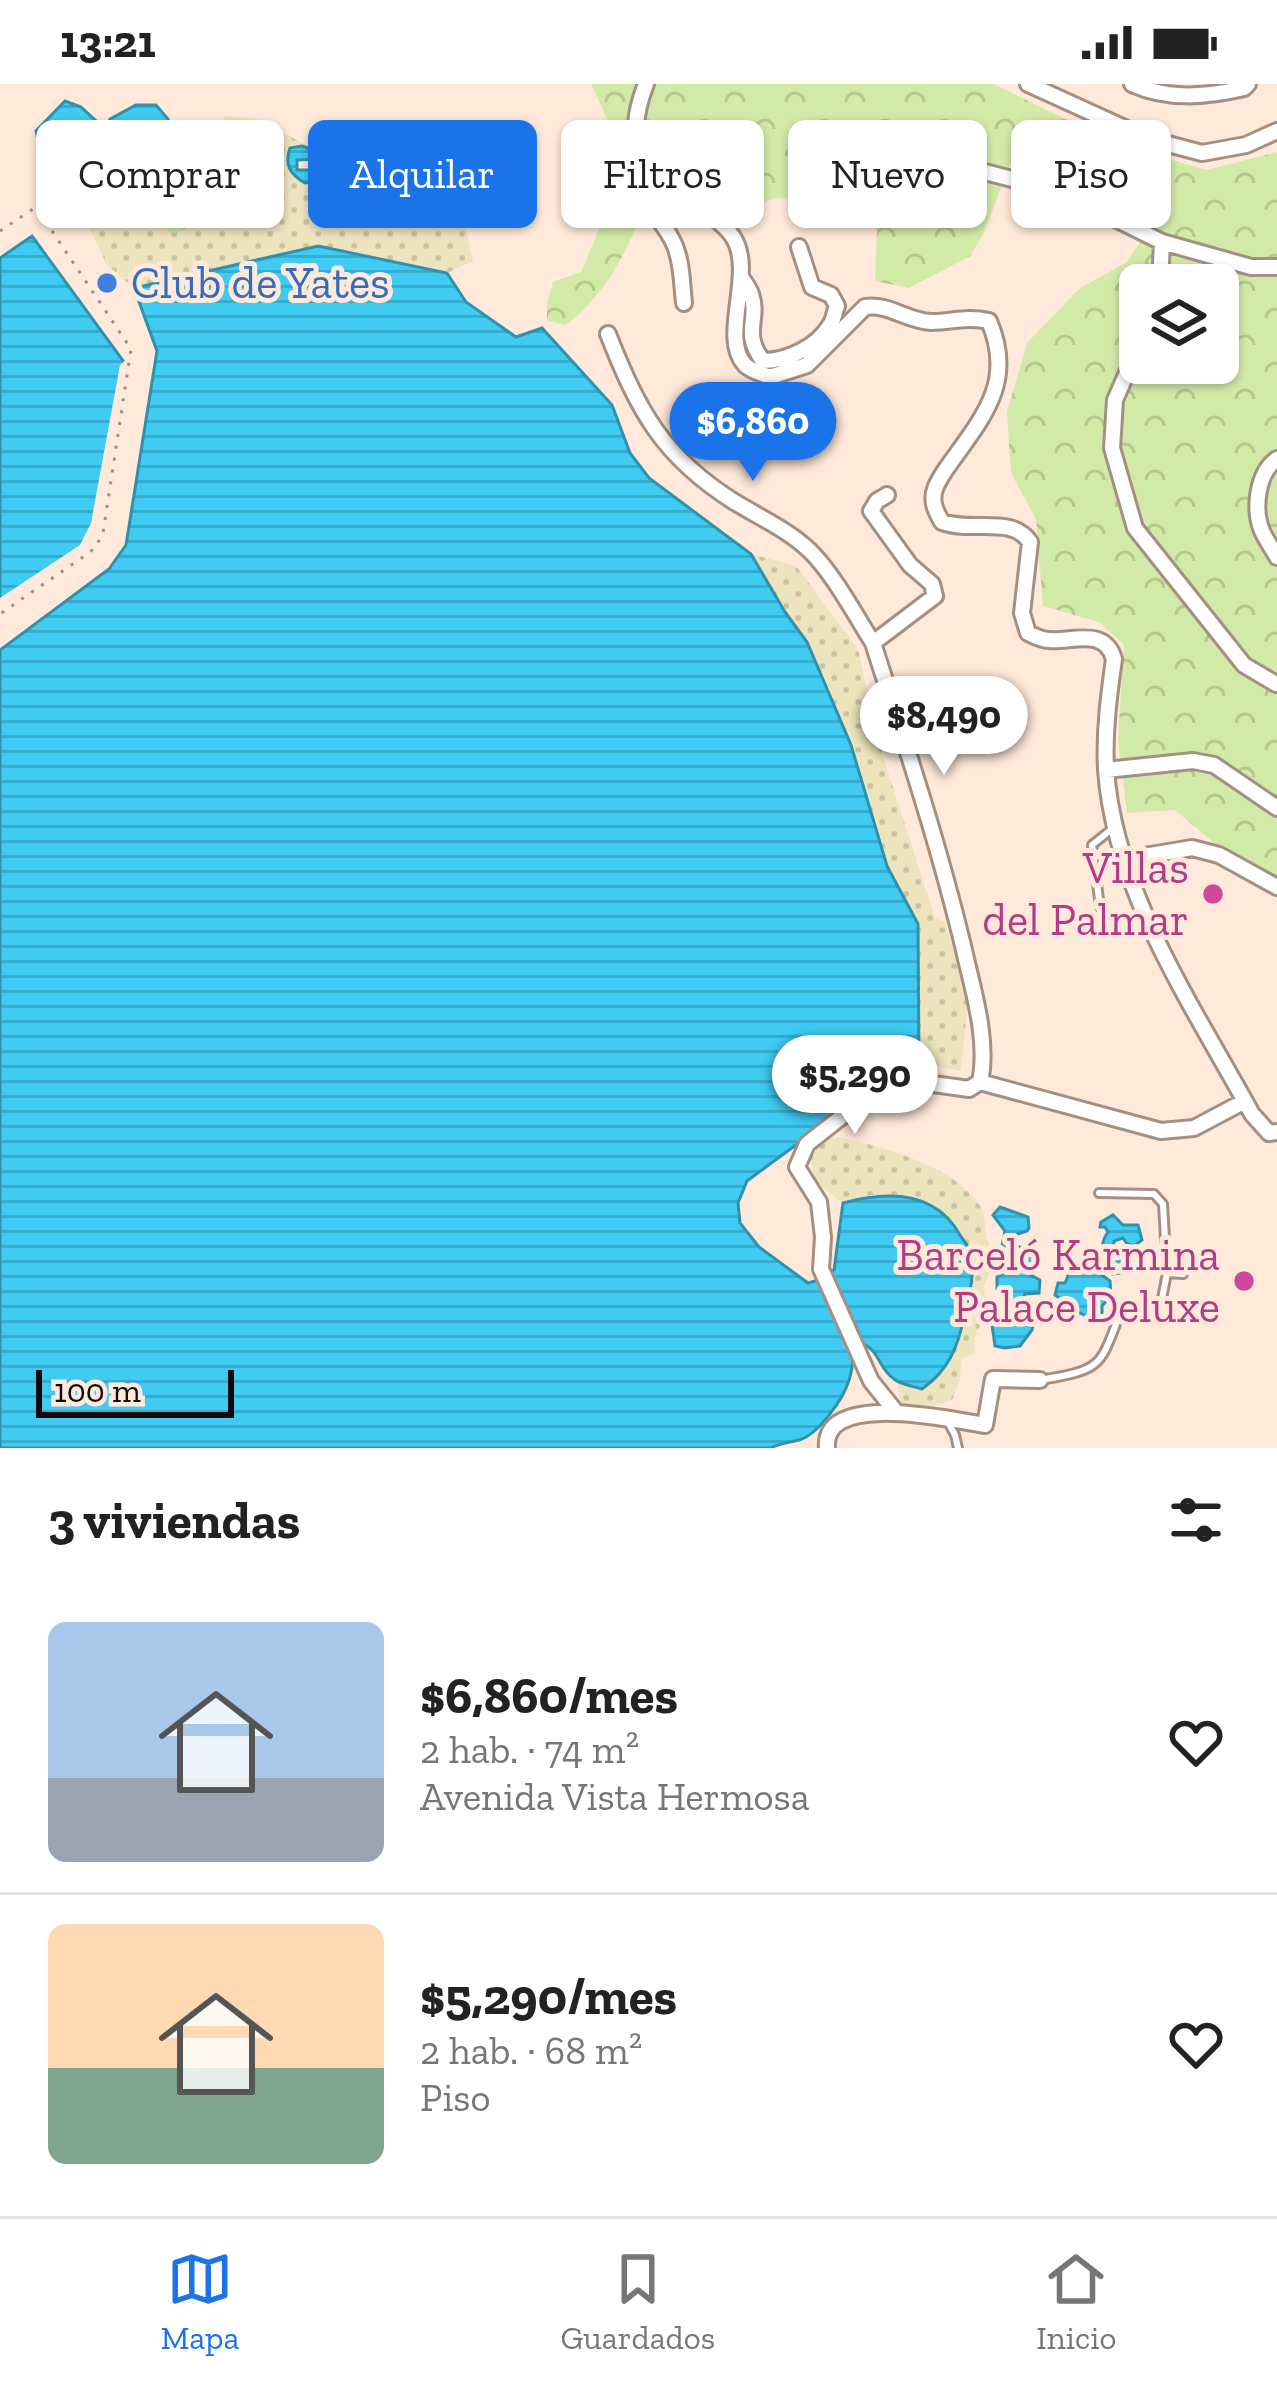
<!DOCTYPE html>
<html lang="es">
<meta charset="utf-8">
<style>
body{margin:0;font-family:"Zilla Slab",serif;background:#f2f2f2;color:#222;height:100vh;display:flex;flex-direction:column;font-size:45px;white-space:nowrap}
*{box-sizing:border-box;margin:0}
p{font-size:39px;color:#767676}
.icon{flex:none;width:66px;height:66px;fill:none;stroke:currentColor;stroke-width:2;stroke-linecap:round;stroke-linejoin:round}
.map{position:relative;height:1364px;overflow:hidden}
.panel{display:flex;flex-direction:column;background:#fff;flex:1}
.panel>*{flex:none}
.top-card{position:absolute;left:36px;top:36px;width:1206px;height:108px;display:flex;gap:24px}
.controls{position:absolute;left:1119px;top:180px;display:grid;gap:24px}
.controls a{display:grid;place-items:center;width:120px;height:120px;border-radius:18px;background:#fff;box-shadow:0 3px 9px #0004;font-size:60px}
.scale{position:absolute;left:36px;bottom:30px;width:198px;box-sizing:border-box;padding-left:12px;border:6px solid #110a06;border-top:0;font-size:33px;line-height:42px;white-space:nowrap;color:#110a06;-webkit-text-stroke:9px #fee9da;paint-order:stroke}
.price{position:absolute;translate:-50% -102px;padding:0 27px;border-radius:42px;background:#fff;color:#222;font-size:39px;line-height:78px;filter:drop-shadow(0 3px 6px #0008)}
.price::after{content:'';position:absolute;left:50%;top:72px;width:36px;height:27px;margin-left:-18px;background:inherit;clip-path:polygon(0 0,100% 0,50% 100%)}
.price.on{background:#1a73e8;color:#fff}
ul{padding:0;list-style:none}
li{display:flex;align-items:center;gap:36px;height:300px;padding:0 48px}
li+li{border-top:3px solid #e0e0e0}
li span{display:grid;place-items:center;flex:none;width:336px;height:240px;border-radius:18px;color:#555}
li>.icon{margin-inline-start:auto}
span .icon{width:144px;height:144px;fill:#fffc;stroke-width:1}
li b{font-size:51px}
h2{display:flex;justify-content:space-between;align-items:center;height:144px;padding:0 48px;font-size:51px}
.pill{padding:0 42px;border-radius:18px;background:#fff;box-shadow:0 3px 9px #0004;font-size:42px;line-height:108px}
.pill.on{background:#1a73e8;color:#fff}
.status{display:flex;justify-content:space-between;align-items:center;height:84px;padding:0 60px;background:#fff;direction:ltr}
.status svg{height:33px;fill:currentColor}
.tabs{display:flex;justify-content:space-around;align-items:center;height:168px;border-top:3px solid #e0e0e0;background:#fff;font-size:33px;color:#767676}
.tabs a{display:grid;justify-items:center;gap:6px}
.tabs .on{color:#1a73e8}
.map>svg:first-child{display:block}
</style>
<div class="status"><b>13:21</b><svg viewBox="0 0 49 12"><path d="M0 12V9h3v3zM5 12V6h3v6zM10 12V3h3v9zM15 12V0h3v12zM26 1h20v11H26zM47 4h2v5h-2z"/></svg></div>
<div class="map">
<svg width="1277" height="1364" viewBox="0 0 1277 1364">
<defs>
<pattern id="forest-crowns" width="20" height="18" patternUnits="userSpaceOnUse" patternTransform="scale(3)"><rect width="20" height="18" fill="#d2eaa8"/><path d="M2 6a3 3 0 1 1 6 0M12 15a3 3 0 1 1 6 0" fill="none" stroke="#b3c78f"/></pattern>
<pattern id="sand-dots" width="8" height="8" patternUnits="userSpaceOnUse" patternTransform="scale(3)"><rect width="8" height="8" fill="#ede4be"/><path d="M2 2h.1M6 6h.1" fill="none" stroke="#cac2a2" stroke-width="1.8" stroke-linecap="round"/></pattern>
<pattern id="garden-furrows" width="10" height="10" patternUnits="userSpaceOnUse" patternTransform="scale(3)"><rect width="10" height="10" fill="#d2eaa8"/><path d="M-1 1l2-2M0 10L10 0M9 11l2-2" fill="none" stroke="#b3c78f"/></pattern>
<pattern id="water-rules" width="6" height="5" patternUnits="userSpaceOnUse" patternTransform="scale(3)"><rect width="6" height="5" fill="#3fcbf2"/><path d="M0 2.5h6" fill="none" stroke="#36adce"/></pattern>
</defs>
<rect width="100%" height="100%" fill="#fee9da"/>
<path fill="url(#forest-crowns)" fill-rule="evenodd" d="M591 0H994L1112 58 1206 86 1277 68V795L1213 758 1175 726 1127 729 1118 656 1124 561 1099 538 1043 522 1036 435 1011 389 1007 328 1027 259 1079 205 1127 178 1150 143 1087 109 1090 68 1019 56 984 149 970 172 909 204 875 197 877 146 825 116 774 114 732 135 662 84C635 143 619 200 566 241L547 236V219L553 198 581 188 604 133 591 96 609 39ZM1140 201H1218V279H1140Z"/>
<path fill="url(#sand-dots)" d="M225 32 255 34 320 68 321 75 313 67 287 72 305 99 326 96 328 92 339 104 376 78 435 114 465 140 473 177 447 189 318 162 134 204 107 181 74 112 83 92 110 78 175 79 208 67Z
M751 470 796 482 858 565 878 657 935 834 945 838 968 915 961 987 919 979 917 840 887 782 851 661 819 584 807 558 785 528Z
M838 1053C882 1063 954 1081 980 1122 987 1133 984 1147 988 1159 990 1165 993 1171 994 1177L984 1203 985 1216 981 1239 974 1256 975 1269 962 1275 959 1298 952 1316C934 1323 916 1329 900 1319L897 1298 922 1305 936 1295 952 1273 960 1252 971 1204 970 1168 955 1141 930 1118 871 1111 843 1119 813 1096 811 1072 825 1055Z"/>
<path fill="url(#garden-furrows)" d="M177 109 185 110 189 116 185 145 174 149 167 146 163 125 165 116Z"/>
<path fill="url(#water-rules)" stroke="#3191ab" stroke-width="3" d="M65 17 81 23 96 37V62L87 55 68 63 65 76 47 96 36 47Z
M136 21H156L168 35 169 52C148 68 132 69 107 63L104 52 110 35Z
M302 62 313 66 321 75 297 76V86H318L316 91 327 96 305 99C290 90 284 81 290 64Z
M32 152 124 278 93 443 82 463 0 518V174Z
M318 162 447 189 466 218 516 253 542 244 612 321 630 369 649 394 751 470 785 528 807 558 851 661 887 782 918 840 919 979 915 989 834 1033 747 1097 738 1119 740 1139 759 1163 808 1199 822 1195 834 1186 843 1119C887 1107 935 1106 960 1151 963 1156 968 1161 970 1167 976 1188 969 1213 964 1233 958 1263 948 1287 922 1305 913 1302 901 1301 894 1295 878 1284 880 1266 861 1259 851 1270 854 1282 849 1296 844 1314 818 1351 799 1356 788 1359 780 1359 770 1364H0V566L109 485 126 461 157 267 134 204Z
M1000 1123 1028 1133 1029 1144 1027 1147 1012 1152 1011 1156 1016 1162 1031 1166 1035 1172 1029 1190 1040 1196 1039 1209 1025 1210 1020 1224 1029 1236H1034L1032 1246 1020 1262 1005 1264 995 1262 992 1241 1007 1232 1011 1221 1009 1210 997 1205V1193L1007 1186 1002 1176 1007 1166 1002 1162 1005 1147 993 1131Z
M1113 1131 1123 1141H1138L1142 1156 1134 1162 1127 1160 1123 1154 1114 1157V1166L1118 1168 1126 1166C1134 1171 1135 1180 1130 1188L1112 1190C1101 1178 1098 1162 1108 1148L1105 1143H1100L1101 1138Z
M1069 1174H1073L1077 1180 1082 1181 1083 1188 1094 1185 1110 1197 1111 1212 1102 1222V1230L1086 1232 1080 1229 1075 1235H1069L1065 1230 1067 1219 1055 1211 1058 1199H1065C1069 1191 1070 1186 1065 1178Z"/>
<path fill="#fee9da" d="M128 274 130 280 98 446 86 468 0 524V514L80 461 91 439 120 281Z"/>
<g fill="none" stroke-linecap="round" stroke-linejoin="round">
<defs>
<path id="service" d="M1100 823 1092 761 1112 745
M1099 1109 1154 1110 1163 1120 1167 1189 1183 1190
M1040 1296C1108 1285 1099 1281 1124 1220L1149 1224 1162 1215 1167 1189
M948 1338 955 1351 958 1364"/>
<path id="minor" d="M646 0C617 74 655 85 706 127 715 135 727 143 733 153 756 188 719 253 745 281 751 287 763 290 770 293L807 281 865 223C888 219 907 237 931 238 953 238 965 232 989 237 1016 300 981 335 946 385 939 396 931 407 934 420 935 427 939 432 942 438 973 449 1012 431 1030 458L1022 529 1028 549C1034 552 1042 556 1049 556 1072 558 1105 543 1114 575 1109 611 1104 648 1106 685 1114 808 1195 925 1252 1030L1269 1049 1277 1048
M1028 0 1149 55 1202 69 1246 61 1277 47
M1132 0C1168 16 1206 13 1244 4L1248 0
M645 77C627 117 661 127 675 162 682 179 682 201 684 219
M969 84C943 57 927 57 890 55L887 66 890 76 915 85 947 88 969 84 1059 107 1162 158 1251 183H1277
M741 193C745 199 749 204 751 210 760 236 741 248 763 277 787 277 817 263 830 241 834 236 834 229 837 222L831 211 812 203 799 163
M1160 201 1162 158
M608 250C638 326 662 372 733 417 759 433 788 446 810 467 832 488 856 532 873 559
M1140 259 1115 316 1112 364 1135 444 1244 581 1276 600
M1277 375C1257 389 1253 425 1262 447 1266 456 1272 464 1277 473
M887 411 877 417 871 427 910 481 932 500 935 512 873 559C907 665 942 770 967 879 976 916 988 961 980 998
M1106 686 1193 677 1214 681 1277 724
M1126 775 1192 764 1219 771 1277 803
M896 1328 871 1297 821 1185 823 1153 819 1118 797 1083 807 1060 891 994 969 1005 980 998 1161 1047 1194 1044 1245 1017
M827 1364C822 1306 952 1336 985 1341L993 1295 1040 1296"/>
</defs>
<use href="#service" stroke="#a39082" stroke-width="12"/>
<use href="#minor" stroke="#a39082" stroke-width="20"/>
<path stroke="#9d8e83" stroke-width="3" stroke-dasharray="3 9" stroke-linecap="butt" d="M0 147 36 123 131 265 103 449 95 464 83 473 0 530"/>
<use href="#service" stroke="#fff" stroke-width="6"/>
<use href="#minor" stroke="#fff" stroke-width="14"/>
</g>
<circle fill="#3f7fe0" stroke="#fee9da" stroke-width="4.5" cx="107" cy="199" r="12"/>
<g fill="#d1479c" stroke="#fee9da" stroke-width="4.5">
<circle cx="1213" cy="810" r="12"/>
<circle cx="1244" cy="1197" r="12"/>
</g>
<g text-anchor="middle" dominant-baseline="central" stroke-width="10" stroke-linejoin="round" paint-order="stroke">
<g font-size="45" fill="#366cbe" stroke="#fee9da" text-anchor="start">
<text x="131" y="199">Club de Yates</text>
</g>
<g font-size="45" fill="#b23c85" stroke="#fee9da" text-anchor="end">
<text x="1189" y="784">Villas<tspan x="1189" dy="52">del Palmar</tspan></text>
<text x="1220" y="1171">Barceló Karmina<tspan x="1220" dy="52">Palace Deluxe</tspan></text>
</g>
</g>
</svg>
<div class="controls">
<a><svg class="icon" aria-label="layers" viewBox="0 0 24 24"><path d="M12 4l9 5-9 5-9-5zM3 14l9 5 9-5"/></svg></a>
</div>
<div class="scale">100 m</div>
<b class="price on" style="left:753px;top:400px">$6,860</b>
<b class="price" style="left:944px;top:694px">$8,490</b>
<b class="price" style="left:855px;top:1053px">$5,290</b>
<div class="top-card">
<a class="pill">Comprar</a>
<a class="pill on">Alquilar</a>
<a class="pill">Filtros</a>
<a class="pill">Nuevo</a>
<a class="pill">Piso</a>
</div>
</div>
<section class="panel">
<h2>3 viviendas<svg class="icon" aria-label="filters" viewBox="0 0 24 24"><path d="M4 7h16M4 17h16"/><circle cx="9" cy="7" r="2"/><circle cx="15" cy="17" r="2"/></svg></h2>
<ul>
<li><span style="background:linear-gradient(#a9c7e8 65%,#9aa5b1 0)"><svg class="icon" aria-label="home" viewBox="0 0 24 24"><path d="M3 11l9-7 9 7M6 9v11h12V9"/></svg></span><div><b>$6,860/mes</b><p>2 hab. · 74 m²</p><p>Avenida Vista Hermosa</p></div><svg class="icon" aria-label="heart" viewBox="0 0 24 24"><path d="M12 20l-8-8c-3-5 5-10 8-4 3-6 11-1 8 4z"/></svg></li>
<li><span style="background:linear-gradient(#ffd9b3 60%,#7fa58c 0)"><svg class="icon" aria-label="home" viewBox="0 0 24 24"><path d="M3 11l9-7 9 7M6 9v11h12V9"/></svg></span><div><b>$5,290/mes</b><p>2 hab. · 68 m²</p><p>Piso</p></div><svg class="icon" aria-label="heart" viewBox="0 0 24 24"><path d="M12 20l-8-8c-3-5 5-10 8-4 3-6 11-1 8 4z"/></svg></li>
</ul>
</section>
<nav class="tabs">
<a class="on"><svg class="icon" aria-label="map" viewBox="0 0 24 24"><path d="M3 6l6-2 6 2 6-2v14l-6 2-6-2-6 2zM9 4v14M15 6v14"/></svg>Mapa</a>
<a><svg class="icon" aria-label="saved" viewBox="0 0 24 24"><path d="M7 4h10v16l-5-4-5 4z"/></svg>Guardados</a>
<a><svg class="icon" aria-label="home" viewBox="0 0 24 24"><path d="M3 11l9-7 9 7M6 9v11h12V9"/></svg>Inicio</a>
</nav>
